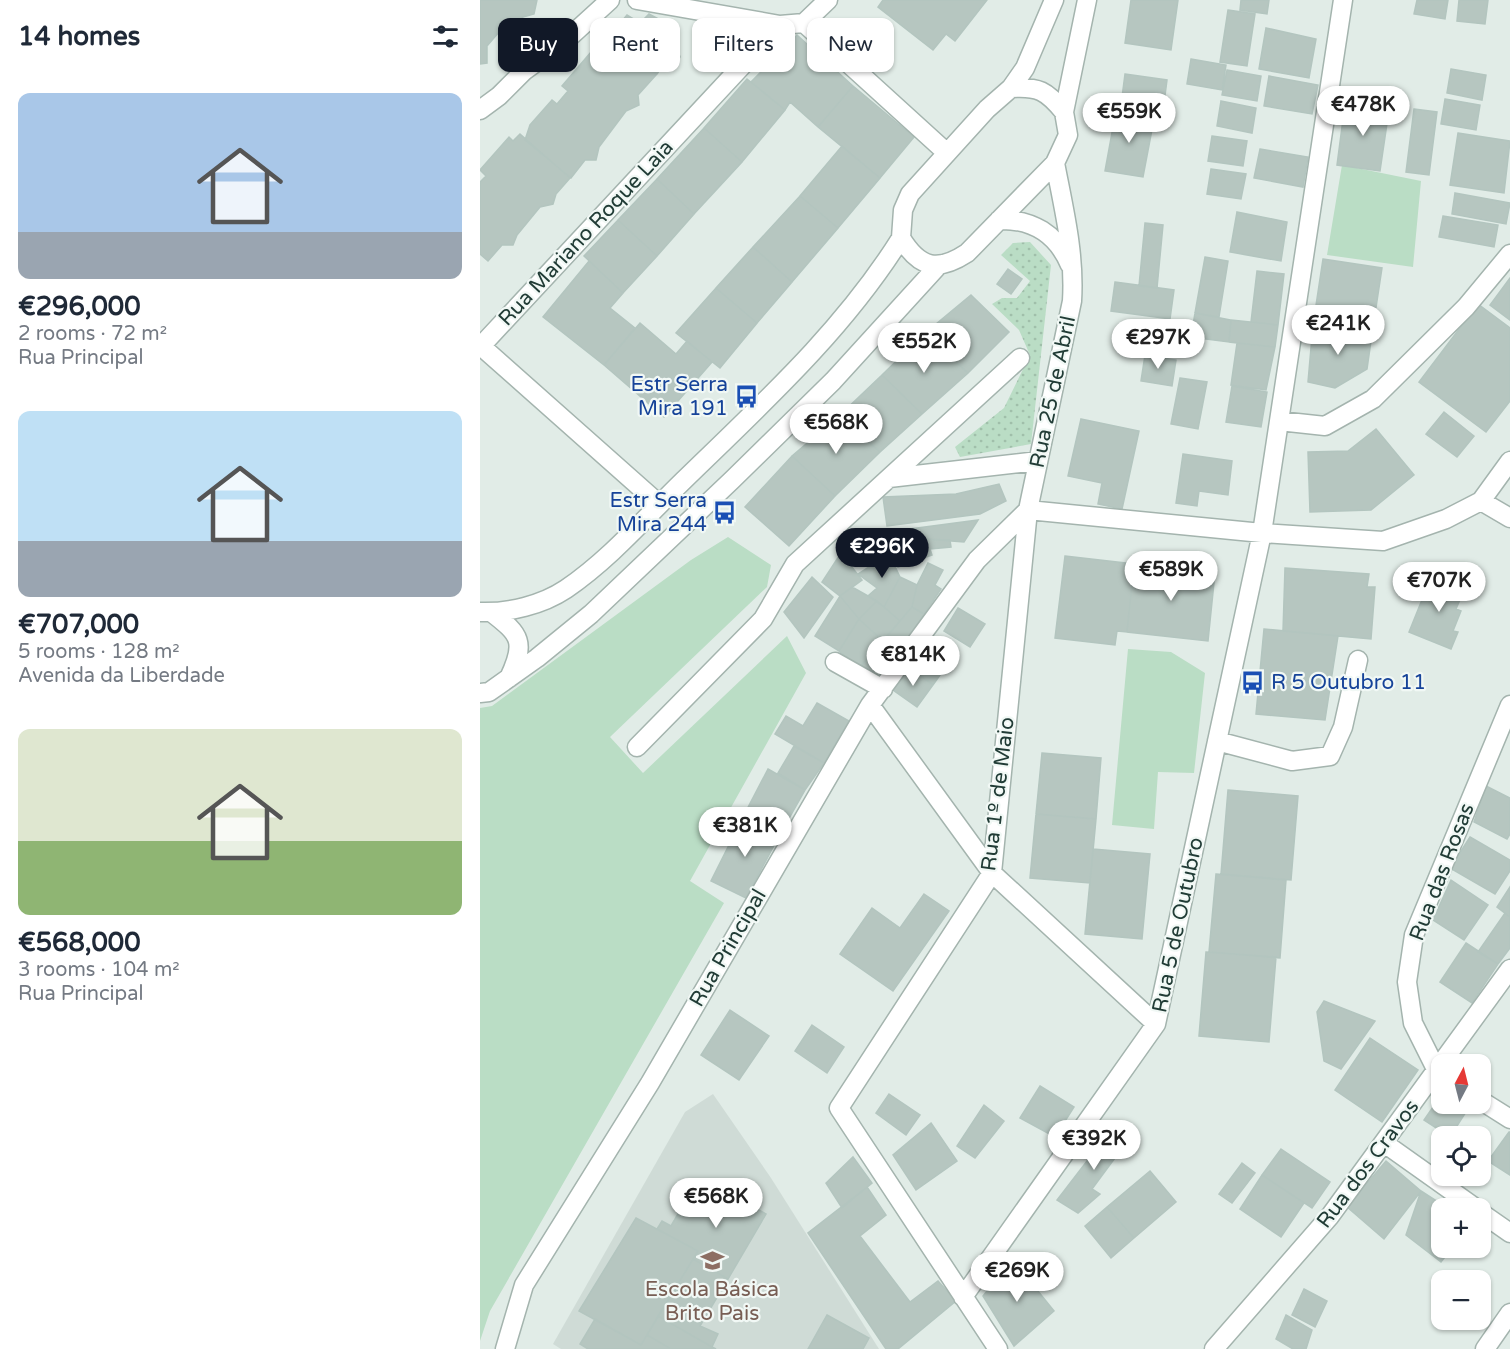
<!DOCTYPE html>
<meta charset="utf-8">
<style>
body{margin:0;font-family:"Varela Round",sans-serif;background:#f6f6f7;color:#1f2937;height:100vh;display:flex;flex-direction:column;font-size:22px;white-space:nowrap}
*{box-sizing:border-box;margin:0}
p{font-size:20px;color:#747a83}
.icon{flex:none;width:33px;height:33px;fill:none;stroke:currentColor;stroke-width:2;stroke-linecap:round;stroke-linejoin:round}
.map{position:relative;flex:1;overflow:hidden}
.drawer{display:flex;flex-direction:column;background:#fff;width:480px}
.drawer>*{flex:none}
.banner{position:absolute;left:18px;top:18px;width:570px;height:54px;display:flex;gap:12px}
.needle{width:39px;rotate:7deg}
.buttons{position:absolute;left:951px;top:1054px;display:grid;gap:12px}
.buttons a{display:grid;place-items:center;width:60px;height:60px;border-radius:12px;background:#fff;box-shadow:0 2px 4px #0004;font-size:30px}
.price{position:absolute;translate:-50% -51px;padding:0 14px;border-radius:21px;background:#fff;color:#222;font-size:20px;line-height:39px;filter:drop-shadow(0 2px 3px #0008)}
.price::after{content:'';position:absolute;left:50%;top:36px;width:18px;height:14px;margin-left:-9px;background:inherit;clip-path:polygon(0 0,100% 0,50% 100%)}
.price.active{background:#111827;color:#fff}
ul{padding:0;list-style:none}
li{display:grid;align-content:center;gap:12px;height:318px;padding:0 18px}
li span{display:grid;place-items:center;height:186px;border-radius:12px;color:#555}
li>.icon{margin-inline-start:auto}
span .icon{width:108px;height:108px;fill:#fffc;stroke-width:1}
li b{font-size:26px}
h2{display:flex;justify-content:space-between;align-items:center;height:72px;padding:0 18px;font-size:26px}
.chip{padding:0 21px;border-radius:12px;background:#fff;box-shadow:0 2px 4px #0004;font-size:21px;line-height:54px}
.chip.active{background:#111827;color:#fff}
main{display:flex;flex:1;min-height:0}
.map>svg:first-child{display:block}
</style>
<main>
<section class="drawer">
<h2>14 homes<svg class="icon" aria-label="filters" viewBox="0 0 24 24"><path d="M4 7h16M4 17h16"/><circle cx="9" cy="7" r="2"/><circle cx="15" cy="17" r="2"/></svg></h2>
<ul>
<li><span style="background:linear-gradient(#a9c7e8 75%,#9aa5b1 0)"><svg class="icon" aria-label="home" viewBox="0 0 24 24"><path d="M3 11l9-7 9 7M6 9v11h12V9"/></svg></span><div><b>€296,000</b><p>2 rooms · 72 m²</p><p>Rua Principal</p></div></li>
<li><span style="background:linear-gradient(#bfe0f5 70%,#9aa5b1 0)"><svg class="icon" aria-label="home" viewBox="0 0 24 24"><path d="M3 11l9-7 9 7M6 9v11h12V9"/></svg></span><div><b>€707,000</b><p>5 rooms · 128 m²</p><p>Avenida da Liberdade</p></div></li>
<li><span style="background:linear-gradient(#dfe7d0 60%,#8fb573 0)"><svg class="icon" aria-label="home" viewBox="0 0 24 24"><path d="M3 11l9-7 9 7M6 9v11h12V9"/></svg></span><div><b>€568,000</b><p>3 rooms · 104 m²</p><p>Rua Principal</p></div></li>
</ul>
</section>
<div class="map">
<svg width="1030" height="1349" viewBox="0 0 1030 1349">
<defs>
<pattern id="garden-dots" width="8" height="8" patternUnits="userSpaceOnUse" patternTransform="scale(1.5)"><rect width="8" height="8" fill="#baddc5"/><path d="M2 2h.1M6 6h.1" fill="none" stroke="#a0bfaa" stroke-width="1.8" stroke-linecap="round"/></pattern>
</defs>
<rect width="100%" height="100%" fill="#e1ece7"/>
<path fill="#cfdbd6" d="M233 1094 291 1178 399 1349H81L73 1344 205 1112Z"/>
<path fill="#baddc5" d="M862 165 941 181 933 267 847 255Z
M248 537 291 565 287 587 130 737 163 773 307 636 326 673 210 881 244 903 10 1311 0 1341V708L12 706 211 560Z
M648 649 691 652 725 673 714 773 678 772 674 829 632 825Z"/>
<path fill="url(#garden-dots)" d="M550 242 571 265 551 444 480 457 475 447 524 408 550 355 539 330 512 304 522 298H537L550 281 521 255 533 243Z"/>
<path fill="#b6c6c0" stroke="#b3c5bf" stroke-width="1.5" d="M0 0H57L54 14 43 17 30 34 19 32 7 46V63L0 64Z
M403 0H507L475 41 466 34 453 50 398 7Z
M651 0H698L691 50 645 43Z
M761 0H789L787 14 760 10Z
M937 0H968L965 19 934 14Z
M979 0H1008L1005 24 977 21Z
M748 10 775 14 767 66 740 62Z
M169 14 188 24 181 38 195 42 200 57 195 65 184 64 177 74 126 40 147 15 160 23Z
M786 28 836 39 829 78 779 69Z
M317 35 373 86 338 127 310 102 305 110 271 82Z
M126 40 177 74 158 95 159 105 146 111 119 147 116 160H105L91 178 45 140 50 125 72 100 77 104 88 91 82 86 111 52 116 56Z
M711 59 746 65 742 90 707 84Z
M971 69 1006 75 1002 100 967 93Z
M747 70 781 76 777 101 742 95Z
M645 74 687 80 683 111 641 105Z
M789 76 838 85 832 114 784 106Z
M267 79 305 110 262 162 224 128Z
M373 86 434 137 400 178 338 127Z
M965 99 1000 105 996 130 961 124Z
M741 101 776 108 772 133 737 126Z
M865 104 909 110 900 171 857 165Z
M934 109 957 112 949 175 926 172Z
M636 111 674 119 663 177 625 171Z
M224 128 262 162 214 214 177 179Z
M978 133 1030 141 1024 193 970 185Z
M40 134 90 178 76 194 73 204 60 207 37 235 33 245H22L8 261 0 254V182L6 176 0 170 29 137 33 141Z
M732 136 767 141 763 166 728 161Z
M362 146 400 178 358 228 320 196Z
M780 149 828 157 823 187 774 178Z
M731 169 766 174 761 199 727 194Z
M177 179 214 214 177 256 138 220Z
M975 193 1030 203 1026 224 972 214Z
M320 196 358 228 312 282 273 247Z
M757 212 807 222 801 261 750 252Z
M963 216 1018 225 1014 247 959 237Z
M138 220 177 256 143 293 104 256Z
M665 223 683 225 677 288 659 286Z
M273 247 312 282 277 323 236 288Z
M725 257 748 261 739 317 715 313Z
M843 259 902 268 892 334 833 325Z
M109 261 143 293 130 308 155 328 124 365 63 317Z
M528 269 542 279 531 294 517 284Z
M777 271 804 274 798 325 771 322Z
M1030 278V320L1010 305Z
M635 282 694 290 690 319 631 311Z
M236 288 277 323 240 368 196 333Z
M491 295 529 332 488 373 444 334Z
M998 304 1030 328V401L1006 432 939 382Z
M715 313 751 320 749 342 711 337Z
M751 320 798 325 795 347 749 342Z
M160 323 196 354 207 341 232 362 184 417 124 365Z
M833 325 892 334 887 369 855 388 828 382Z
M444 334 488 373 442 414 402 375Z
M757 343 795 347 786 390 751 385Z
M665 355 696 360 692 386 661 381Z
M402 375 442 414 400 452 359 416Z
M700 378 727 382 718 429 691 424Z
M752 386 787 392 781 427 746 422Z
M964 412 994 436 977 457 946 434Z
M359 416 400 452 355 496 312 456Z
M601 419 659 431 642 509 618 504 622 483 588 476Z
M896 429 934 475 891 510 830 512 828 452 868 451Z
M703 454 752 461 748 495 719 491 717 506 696 503Z
M312 456 355 496 309 546 265 507Z
M519 484 526 501 500 514 407 526 403 497 476 494Z
M498 520 484 542 445 539 410 551 403 537 422 530Z
M445 539 470 540 471 547 450 549 452 555 418 567 410 551Z
M361 553 382 580 360 596 342 582Z
M409 554 420 577 404 607 388 596 397 588 378 574Z
M585 556 654 564 647 632 637 631 635 645 575 638Z
M448 563 463 570 455 585 461 589 444 614 432 607 437 585Z
M654 564 735 573 728 641 647 632Z
M805 568 889 574 887 587H895L891 639 803 631Z
M952 575 985 588 976 609 981 611 973 631 978 632 971 649 929 632Z
M332 577 353 597 324 638 304 612Z
M420 577 437 585 432 607 420 621 404 607Z
M372 587 397 601 379 619 360 596Z
M360 596 379 619 359 651 335 636Z
M397 601 420 621 403 641 379 619Z
M432 607 444 614 417 659 391 673 380 667Z
M478 608 505 624 490 647 464 631Z
M379 619 403 641 380 667 359 651Z
M784 629 858 636 845 720 776 714Z
M450 639 473 655 471 657 477 662 470 672 465 668 453 685 429 667Z
M429 667 453 685 437 707 413 690Z
M337 703 369 721 344 763 295 734 306 716 323 726Z
M314 746 344 763 325 790 298 773Z
M562 753 621 758 616 819 556 814Z
M288 769 325 790 299 836 263 817Z
M1006 786 1030 798V834L1027 839 994 822Z
M748 790 818 796 811 880 741 874Z
M556 814 616 819 610 883 550 878Z
M263 817 299 836 266 898 231 881Z
M990 837 1030 860V871L1015 894 970 868Z
M613 849 670 854 662 939 605 934Z
M736 874 806 880 800 958 729 952Z
M971 880 1008 905 984 940 953 920Z
M1030 887V917L1017 907Z
M444 894 469 911 413 991 360 954 392 908 420 928Z
M1025 913 1030 917V948L1018 964 998 952Z
M986 943 1018 964 992 1003 960 982Z
M726 952 796 957 789 1042 719 1036Z
M844 1001 895 1021 861 1069 844 1061 837 1012Z
M250 1010 289 1036 259 1080 221 1055Z
M332 1025 364 1047 347 1073 315 1051Z
M890 1038 938 1070 902 1122 855 1090Z
M560 1086 594 1107 575 1137 540 1118Z
M409 1094 440 1115 426 1135 396 1113Z
M962 1094V1104H991L970 1137 944 1120Z
M504 1105 524 1121 495 1158 477 1146Z
M637 1122 649 1139 612 1189 620 1194 598 1213 577 1200Z
M451 1123 477 1161 436 1190 413 1155Z
M1029 1132H1030V1175L1008 1161Z
M801 1149 850 1182 832 1208 782 1175Z
M373 1157 392 1183 362 1208 346 1183Z
M906 1161 941 1191 904 1239 867 1207Z
M762 1163 775 1173 752 1203 739 1194Z
M670 1171 696 1202 654 1238 627 1207Z
M782 1175 824 1203 801 1237 760 1209Z
M237 1186 286 1214 248 1279 213 1259 218 1251 177 1229 182 1221 191 1226 213 1188 229 1198Z
M387 1187 406 1215 380 1236 430 1302 458 1281 476 1301 418 1349H406L328 1233Z
M941 1191 969 1209H962V1248H972L961 1262 926 1235Z
M627 1207 654 1238 631 1258 605 1226Z
M156 1218 218 1251 161 1345 99 1311Z
M213 1259 248 1279 220 1326 238 1334 232 1347 178 1316Z
M532 1259 574 1311 534 1346 503 1296Z
M824 1289 847 1301 835 1327 812 1315Z
M347 1315 389 1338 383 1349H328Z
M806 1315 832 1330 826 1349H813L796 1339Z
M178 1316 232 1347 236 1349H191L167 1335Z
M115 1319 161 1345 167 1335 191 1349H108L100 1344Z"/>
<g fill="none" stroke-linecap="round" stroke-linejoin="round">
<defs>
<path id="minor" d="M157 0 300 25 324 23 467 153
M574 0 545 68 531 88 507 109 430 194 423 210 421 238C440 269 458 272 487 253L575 163 588 135 584 112 607 0
M324 23 348 0
M531 88C558 86 567 91 584 112
M0 110 19 96 44 71 84 42 130 0
M519 220C552 219 577 234 590 265
M799 421 845 426 893 399 986 307 1030 254
M409 478 558 461
M1001 501 1030 518
M179 504 1 346 300 25
M548 510 782 533 903 541 966 519 1001 501 1030 461
M0 612C29 613 62 605 86 589 130 559 166 517 203 481 281 405 363 331 421 238
M11 612C41 635 46 642 29 678
M355 662 403 689
M0 693 9 692 57 658 111 614 252 480 353 381 457 267
M390 705 512 873 676 1024
M737 741 812 761 850 756 863 727 878 660
M157 747 283 619 315 564 540 358
M962 1074 957 1071 933 1023 927 982 934 935 1030 705
M1000 1100 1030 1119
M904 1143 997 1209
M1000 1212 1030 1233
M483 1297 676 1024 782 533 863 0
M25 1349 44 1285 170 1083 390 705 497 560 548 510
M518 1349 359 1108 512 873 548 510 592 301C595 254 584 210 575 163
M734 1349 850 1216 1030 969
M1005 1349 1030 1313"/>
</defs>
<use href="#minor" stroke="#a4b4ae" stroke-width="21"/>
<use href="#minor" stroke="#fff" stroke-width="18"/>
</g>
<defs>
<symbol id="bus-bare" viewBox="-9 -9 18 18"><path d="M-5-6H5V4H4V6H2V4H-2V6H-4V4H-5ZM-3.5-4V0h7V-4ZM-3.5 1.2v1.5H-2V1.2ZM2 1.2v1.5H3.5V1.2Z" fill="#1a4fb4" stroke="#f1f8f5" stroke-width="2.5" paint-order="stroke"/></symbol>
<symbol id="school-bare" viewBox="-9 -9 18 18"><path d="M0-5L7-2L0 1L-7-2ZM-4 1L0 2.5L4 1V4Q0 6-4 4Z" fill="#8d6e63" stroke="#f1f8f5" stroke-width="2.5" paint-order="stroke"/></symbol>
</defs>
<g fill-rule="evenodd">
<use href="#bus-bare" x="250" y="380" width="33" height="33"/>
<use href="#bus-bare" x="228" y="496" width="33" height="33"/>
<use href="#bus-bare" x="756" y="666" width="33" height="33"/>
<use href="#school-bare" x="216" y="1244" width="33" height="33"/>
</g>
<g text-anchor="middle" dominant-baseline="central" stroke-width="4.5" stroke-linejoin="round" paint-order="stroke">
<g font-size="21" fill="#213c36" stroke="#f1f8f5">
<text transform="translate(106 233) rotate(-47)">Rua Mariano Roque Laia</text>
<text transform="translate(573 392) rotate(-78)">Rua 25 de Abril</text>
<text transform="translate(518 794) rotate(-83)">Rua 1º de Maio</text>
<text transform="translate(962 872) rotate(-69)">Rua das Rosas</text>
<text transform="translate(698 925) rotate(-78)">Rua 5 de Outubro</text>
<text transform="translate(248 948) rotate(-60)">Rua Principal</text>
<text transform="translate(888 1164) rotate(-53)">Rua dos Cravos</text>
</g>
<g font-size="21" fill="#164399" stroke="#f1f8f5" text-anchor="end">
<text x="248" y="384">Estr Serra<tspan x="248" dy="24">Mira 191</tspan></text>
<text x="227" y="500">Estr Serra<tspan x="227" dy="24">Mira 244</tspan></text>
<text x="791" y="682" text-anchor="start">R 5 Outubro 11</text>
</g>
<g font-size="21" fill="#785e54" stroke="#f1f8f5">
<text x="232" y="1289">Escola Básica<tspan x="232" dy="24">Brito Pais</tspan></text>
</g>
</g>
</svg>
<div class="buttons">
<a><svg class="needle" viewBox="-14 -14 28 28"><path d="M0-13l5 13h-10z" fill="#e53935"/><path d="M0 13l5-13h-10z" fill="#747a83"/></svg></a>
<a><svg class="icon" aria-label="locate" viewBox="0 0 24 24"><circle cx="12" cy="12" r="6"/><path d="M12 2v4M12 18v4M2 12h4M18 12h4"/></svg></a>
<a>+</a>
<a>−</a>
</div>
<b class="price" style="left:883px;top:137px">€478K</b>
<b class="price" style="left:649px;top:144px">€559K</b>
<b class="price" style="left:858px;top:356px">€241K</b>
<b class="price" style="left:678px;top:370px">€297K</b>
<b class="price" style="left:444px;top:374px">€552K</b>
<b class="price" style="left:356px;top:455px">€568K</b>
<b class="price active" style="left:402px;top:579px">€296K</b>
<b class="price" style="left:691px;top:602px">€589K</b>
<b class="price" style="left:959px;top:613px">€707K</b>
<b class="price" style="left:433px;top:687px">€814K</b>
<b class="price" style="left:265px;top:858px">€381K</b>
<b class="price" style="left:614px;top:1171px">€392K</b>
<b class="price" style="left:236px;top:1229px">€568K</b>
<b class="price" style="left:537px;top:1303px">€269K</b>
<div class="banner">
<a class="chip active">Buy</a>
<a class="chip">Rent</a>
<a class="chip">Filters</a>
<a class="chip">New</a>
</div>
</div>
</main>
